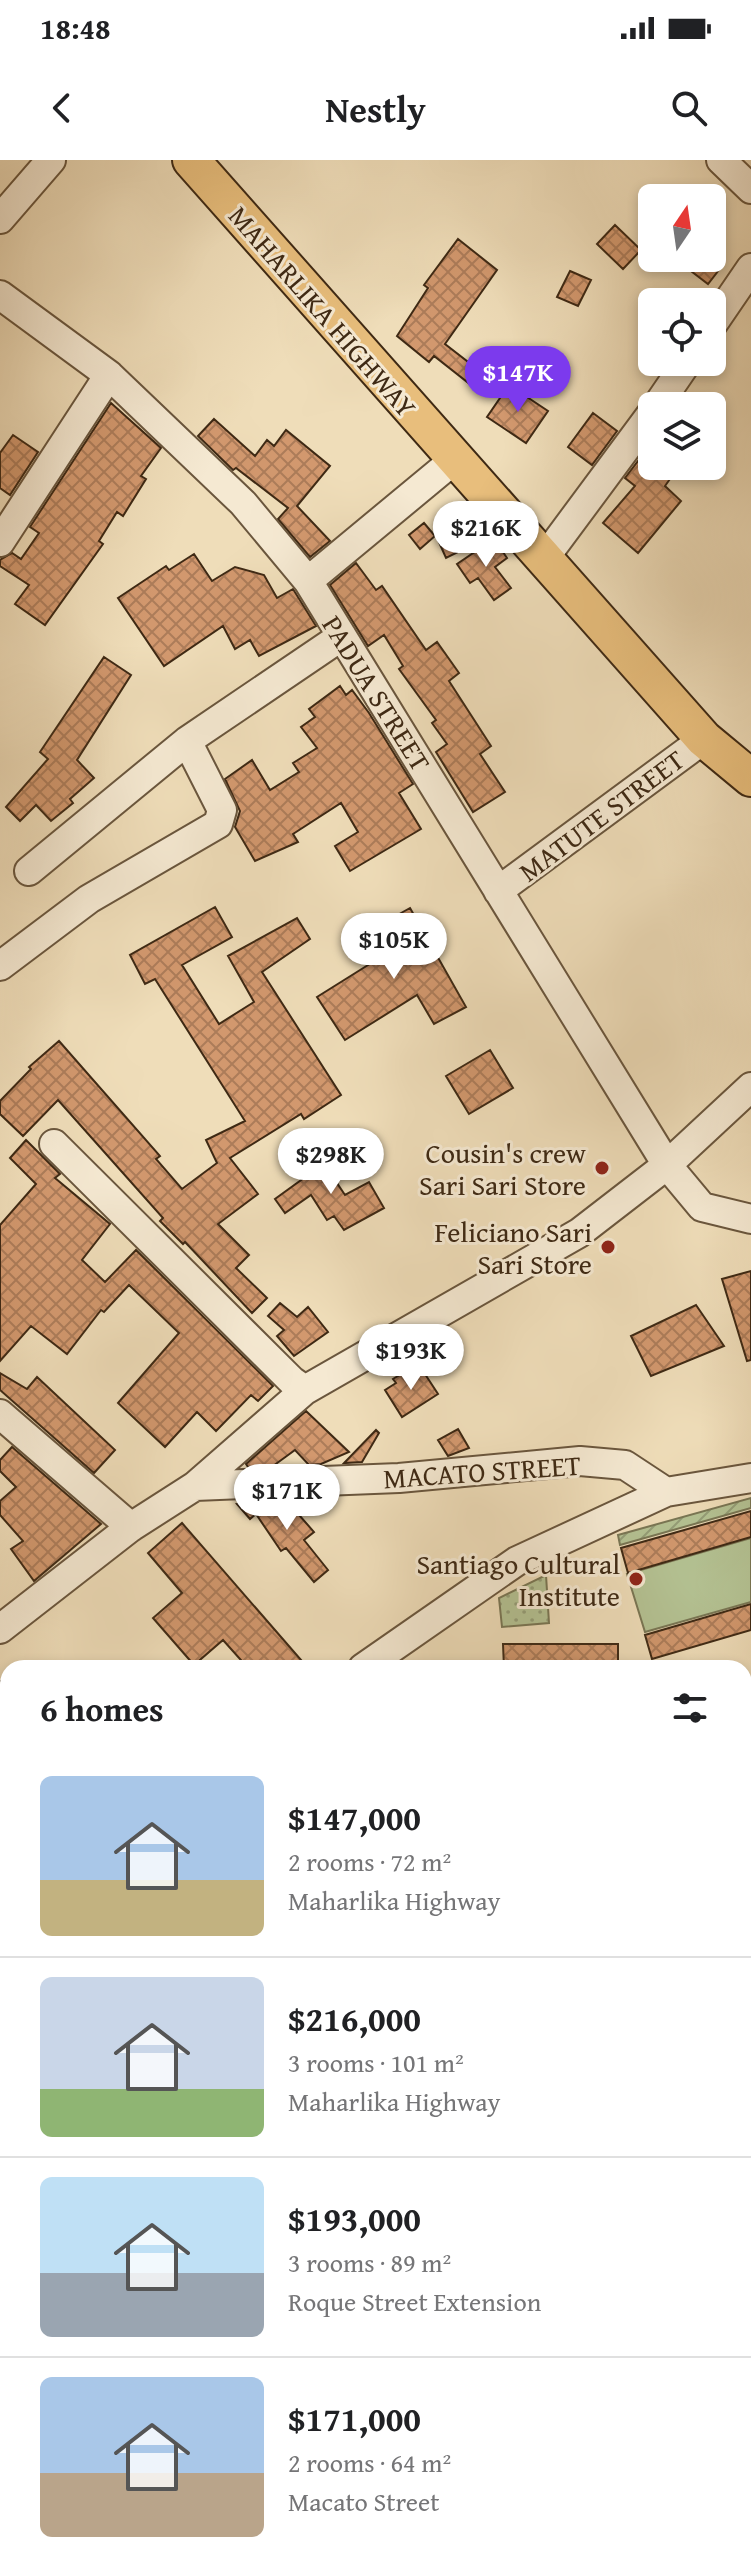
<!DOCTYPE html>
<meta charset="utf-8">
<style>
body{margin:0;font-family:"Gentium Book Plus",serif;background:#f2f2f2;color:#202124;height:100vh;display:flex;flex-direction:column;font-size:30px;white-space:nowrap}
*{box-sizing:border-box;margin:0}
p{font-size:26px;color:#757577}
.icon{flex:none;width:44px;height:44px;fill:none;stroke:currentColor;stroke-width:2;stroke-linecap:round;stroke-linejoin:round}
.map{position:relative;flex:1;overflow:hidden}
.side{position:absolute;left:0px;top:1500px;width:752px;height:914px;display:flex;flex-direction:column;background:#fff;border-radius:24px 24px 0 0;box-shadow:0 4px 12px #0003}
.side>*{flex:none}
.needle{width:52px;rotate:13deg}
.buttons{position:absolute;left:638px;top:24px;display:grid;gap:16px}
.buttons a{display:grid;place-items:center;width:88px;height:88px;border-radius:12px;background:#fff;box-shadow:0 4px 12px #0003;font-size:40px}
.price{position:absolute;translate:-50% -68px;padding:0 18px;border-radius:28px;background:#fff;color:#222;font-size:26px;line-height:52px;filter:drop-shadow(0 2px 4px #0008)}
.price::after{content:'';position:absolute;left:50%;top:48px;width:24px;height:18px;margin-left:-12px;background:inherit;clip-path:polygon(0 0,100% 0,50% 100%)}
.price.on{background:#7c3aed;color:#fff}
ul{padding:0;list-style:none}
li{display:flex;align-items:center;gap:24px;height:200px;padding:0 40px}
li+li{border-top:2px solid #e0e0e0}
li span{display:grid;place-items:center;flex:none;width:224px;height:160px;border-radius:12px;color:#555}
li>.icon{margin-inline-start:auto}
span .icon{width:96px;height:96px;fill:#fffc;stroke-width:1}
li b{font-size:34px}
h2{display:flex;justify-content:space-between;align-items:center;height:96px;padding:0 40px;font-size:34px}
.status{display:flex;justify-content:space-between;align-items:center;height:56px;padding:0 40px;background:#fff;direction:ltr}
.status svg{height:22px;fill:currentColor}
header{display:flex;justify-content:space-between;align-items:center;height:104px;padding:0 40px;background:#fff;font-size:36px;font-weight:700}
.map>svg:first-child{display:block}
</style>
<div class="status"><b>18:48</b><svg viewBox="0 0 49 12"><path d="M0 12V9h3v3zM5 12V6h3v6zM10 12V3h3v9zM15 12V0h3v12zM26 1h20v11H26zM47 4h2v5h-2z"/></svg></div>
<header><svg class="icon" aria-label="back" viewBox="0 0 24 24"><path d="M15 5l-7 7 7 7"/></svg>Nestly<svg class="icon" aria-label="search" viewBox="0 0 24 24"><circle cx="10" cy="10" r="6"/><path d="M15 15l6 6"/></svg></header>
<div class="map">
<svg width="751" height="2413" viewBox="0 0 751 2413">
<defs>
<pattern id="grass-dots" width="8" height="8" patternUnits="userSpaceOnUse" patternTransform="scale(2)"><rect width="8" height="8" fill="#b4c293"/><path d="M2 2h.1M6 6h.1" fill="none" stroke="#949e77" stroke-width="1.8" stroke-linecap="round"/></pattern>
<pattern id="garden-furrows" width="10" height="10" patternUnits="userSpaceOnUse" patternTransform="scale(2)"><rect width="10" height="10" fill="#b4c293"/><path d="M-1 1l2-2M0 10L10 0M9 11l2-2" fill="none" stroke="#949e77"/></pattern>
<pattern id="building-cross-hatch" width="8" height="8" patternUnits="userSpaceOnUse" patternTransform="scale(2)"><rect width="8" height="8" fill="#d2986e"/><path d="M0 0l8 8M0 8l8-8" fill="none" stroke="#ac7c59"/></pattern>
</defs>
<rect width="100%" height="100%" fill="#efddb9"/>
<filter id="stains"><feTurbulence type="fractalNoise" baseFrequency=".0025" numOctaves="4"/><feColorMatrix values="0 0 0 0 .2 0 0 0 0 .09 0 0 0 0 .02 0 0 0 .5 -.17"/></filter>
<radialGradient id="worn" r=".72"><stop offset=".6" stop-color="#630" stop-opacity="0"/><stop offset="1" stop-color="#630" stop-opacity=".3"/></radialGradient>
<path fill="url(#grass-dots)" stroke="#797654" stroke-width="2" d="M546 1415 549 1463 502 1467 499 1438Z"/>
<path fill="url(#garden-furrows)" stroke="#797654" stroke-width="2" d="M751 1338V1348L620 1385 618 1375Z"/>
<path fill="#b4c293" stroke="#797654" stroke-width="2" d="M751 1378V1442L645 1472 627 1414Z"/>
<path fill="url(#building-cross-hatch)" stroke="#3e2914" stroke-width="2" d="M615 65 641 90 623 109 597 84Z
M458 79 497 110 445 184 481 212 471 225 434 196 429 202 397 176 428 128 424 125Z
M674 98H711L722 106 708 124Z
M570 111 591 120 578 146 557 137Z
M509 225 548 251 526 283 487 257Z
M111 243 161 288 141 316 146 319 123 356 117 352 99 381 103 384 45 465 15 444 29 425 0 406V400L12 393 21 399 39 373 30 367Z
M593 253 617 271 592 305 568 287Z
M214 259 255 296 267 280 274 286 286 270 330 306 297 346 330 381 310 397 278 359 288 348 236 308 233 310 198 276Z
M13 275 38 292 10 335 0 328V293Z
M638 301 645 308 679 306 665 326 681 341 638 393 603 363 635 326 625 318Z
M424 363 435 376 420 389 409 375Z
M456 372 464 389 446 398 438 380Z
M494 379 507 398 495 407 511 428 494 440 478 418 470 423 457 404Z
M194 394 212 421 235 407 264 415 277 438 293 429 316 466 259 496 250 480 235 489 223 466 164 506 118 438 166 406 169 410Z
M356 403 376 430 382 426 426 490 437 482 459 513 449 521 491 586 480 594 505 632 473 652 436 592 447 584 432 563 436 560 399 509 403 506 384 475 368 486 330 425Z
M104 497 131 515 77 600 94 618 70 639 73 643 51 661 36 645 20 661 6 647 48 599 40 592Z
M340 526 346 535 352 530 369 553 413 624 399 633 421 669 350 711 335 686 358 672 341 643 293 674 298 682 255 701 235 667 240 651 225 619 252 600 270 630 299 612 293 603 317 588 301 567 315 557 309 549Z
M215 747 232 777 182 805 219 864 254 842 228 796 297 758 310 779 262 812 341 935 304 959 301 954 230 998 258 1034 218 1064 249 1095 236 1108 267 1138 252 1153 185 1082 183 1084 160 1061 163 1058 58 940 23 976 0 954V941L31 909 29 907 59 881 160 996 156 999 182 1029 217 1003 206 980 245 961 155 819 145 824 130 795Z
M410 748 466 847 434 864 417 835 345 880 317 837 392 790 378 766Z
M490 890 513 928 469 954 446 916Z
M26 980 60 1014 55 1018 110 1064 82 1100 105 1122 136 1090 273 1226 258 1241 251 1235 216 1271 197 1252 165 1287 118 1243 179 1173 129 1125 104 1152 101 1150 67 1194 31 1166 0 1201V1065L36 1024 10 998Z
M317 993 345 1035 369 1022 384 1048 344 1070 334 1056 327 1060 311 1035 285 1053 275 1039 308 1015 300 1004Z
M751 1111V1200L747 1201 722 1119Z
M280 1143 297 1157 308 1147 328 1172 294 1196 277 1176 284 1170 268 1156Z
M696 1145 724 1186 651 1216 631 1176Z
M408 1210 413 1217 423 1211 438 1234 402 1257 385 1230 396 1223 393 1219Z
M0 1213 27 1229 37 1217 115 1290 94 1313 0 1230Z
M306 1251 349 1292 321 1304 309 1305 295 1290 273 1306 248 1307 246 1304Z
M458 1269 469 1288 448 1296 438 1280Z
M376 1270 379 1273 362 1302 344 1303Z
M12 1287 101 1364 34 1421 11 1389 23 1381 0 1355V1341L16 1327 0 1311V1300Z
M285 1339 314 1372 304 1380 328 1410 314 1422 286 1388 281 1391 256 1354 250 1359 237 1344Z
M751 1351V1377L628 1413 621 1388Z
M182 1363 308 1508H248L223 1480 194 1505 153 1458 182 1433 148 1393Z
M751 1444V1470L652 1499 645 1475Z
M503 1484H618V1508H504Z"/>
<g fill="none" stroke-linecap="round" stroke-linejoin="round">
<defs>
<path id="minor" d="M721 0 751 29
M0 59 51 0
M0 135 109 215 243 343 308 421 667 1005 702 1047 751 1059
M712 165 751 108
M657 246 687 202
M0 382 109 215
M543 400 652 253
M308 421 454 300
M29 711 187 581 342 476
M498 731 704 579
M0 806 89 739 218 664 222 650 187 581
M54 984 292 1221 305 1230
M0 1254 131 1367
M195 1326 399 1318 580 1301 625 1305 666 1332
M0 1469 131 1367 195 1326 305 1230 579 1073 667 1005 751 927
M363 1508 517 1401 666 1332 751 1318
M0 1536H8
M744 1539H751
M0 1717 8 1711
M0 1864 8 1871
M744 2363 751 2366"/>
<path id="major" d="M191 0 704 579 751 618"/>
</defs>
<use href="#minor" stroke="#6a563d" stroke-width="32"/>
<use href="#major" stroke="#3e2914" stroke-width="40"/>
<use href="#minor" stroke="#f5e9d2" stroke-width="28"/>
<use href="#major" stroke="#e8be7c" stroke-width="36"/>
</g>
<g fill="#8f2418" stroke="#f5e9d2" stroke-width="3">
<circle cx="602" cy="1008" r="8"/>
<circle cx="608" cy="1087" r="8"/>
<circle cx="636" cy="1419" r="8"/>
</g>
<g text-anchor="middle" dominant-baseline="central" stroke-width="6" stroke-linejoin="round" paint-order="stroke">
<g font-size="28" fill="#3e2914" stroke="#f5e9d2">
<text transform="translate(323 151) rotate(49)">MAHARLIKA HIGHWAY</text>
<text transform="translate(377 533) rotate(58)">PADUA STREET</text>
<text transform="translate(601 655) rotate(-37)">MATUTE STREET</text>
<text transform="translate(482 1311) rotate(-4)">MACATO STREET</text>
</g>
<g font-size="28" fill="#3e2914" stroke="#f5e9d2" text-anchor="end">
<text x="586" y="992">Cousin's crew<tspan x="586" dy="32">Sari Sari Store</tspan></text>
<text x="592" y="1071">Feliciano Sari<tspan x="592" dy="32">Sari Store</tspan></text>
<text x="620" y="1403">Santiago Cultural<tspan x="620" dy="32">Institute</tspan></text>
</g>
</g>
<rect width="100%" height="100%" filter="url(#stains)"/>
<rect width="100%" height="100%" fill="url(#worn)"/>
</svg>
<div class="buttons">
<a><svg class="needle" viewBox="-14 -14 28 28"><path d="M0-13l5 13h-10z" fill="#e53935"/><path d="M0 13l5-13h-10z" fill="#757577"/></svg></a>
<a><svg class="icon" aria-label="locate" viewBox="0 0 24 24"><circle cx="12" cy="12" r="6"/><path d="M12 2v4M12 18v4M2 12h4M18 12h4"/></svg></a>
<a><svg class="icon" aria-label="layers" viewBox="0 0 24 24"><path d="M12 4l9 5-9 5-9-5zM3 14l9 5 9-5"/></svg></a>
</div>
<b class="price on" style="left:518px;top:254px">$147K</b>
<b class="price" style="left:486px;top:409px">$216K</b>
<b class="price" style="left:394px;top:821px">$105K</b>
<b class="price" style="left:331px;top:1036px">$298K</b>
<b class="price" style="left:411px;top:1232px">$193K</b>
<b class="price" style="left:287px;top:1372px">$171K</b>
<section class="side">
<h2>6 homes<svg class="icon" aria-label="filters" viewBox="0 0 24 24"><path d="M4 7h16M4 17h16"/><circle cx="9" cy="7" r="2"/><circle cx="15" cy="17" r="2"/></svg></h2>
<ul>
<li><span style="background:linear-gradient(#a9c7e8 65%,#c2b280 0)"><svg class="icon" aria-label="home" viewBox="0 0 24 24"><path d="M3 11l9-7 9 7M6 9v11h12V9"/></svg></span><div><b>$147,000</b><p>2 rooms · 72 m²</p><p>Maharlika Highway</p></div></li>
<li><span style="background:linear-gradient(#c9d6e8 70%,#8fb573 0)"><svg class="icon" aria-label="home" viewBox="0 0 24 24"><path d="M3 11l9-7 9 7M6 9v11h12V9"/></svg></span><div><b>$216,000</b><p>3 rooms · 101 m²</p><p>Maharlika Highway</p></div></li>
<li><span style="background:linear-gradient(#bfe0f5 60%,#9aa5b1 0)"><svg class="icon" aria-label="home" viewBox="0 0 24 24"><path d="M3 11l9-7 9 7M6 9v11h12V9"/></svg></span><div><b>$193,000</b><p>3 rooms · 89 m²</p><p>Roque Street Extension</p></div></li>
<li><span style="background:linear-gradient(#a9c7e8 60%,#b9a48a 0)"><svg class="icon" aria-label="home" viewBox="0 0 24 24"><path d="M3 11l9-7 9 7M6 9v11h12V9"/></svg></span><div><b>$171,000</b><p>2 rooms · 64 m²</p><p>Macato Street</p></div></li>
</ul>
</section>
</div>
